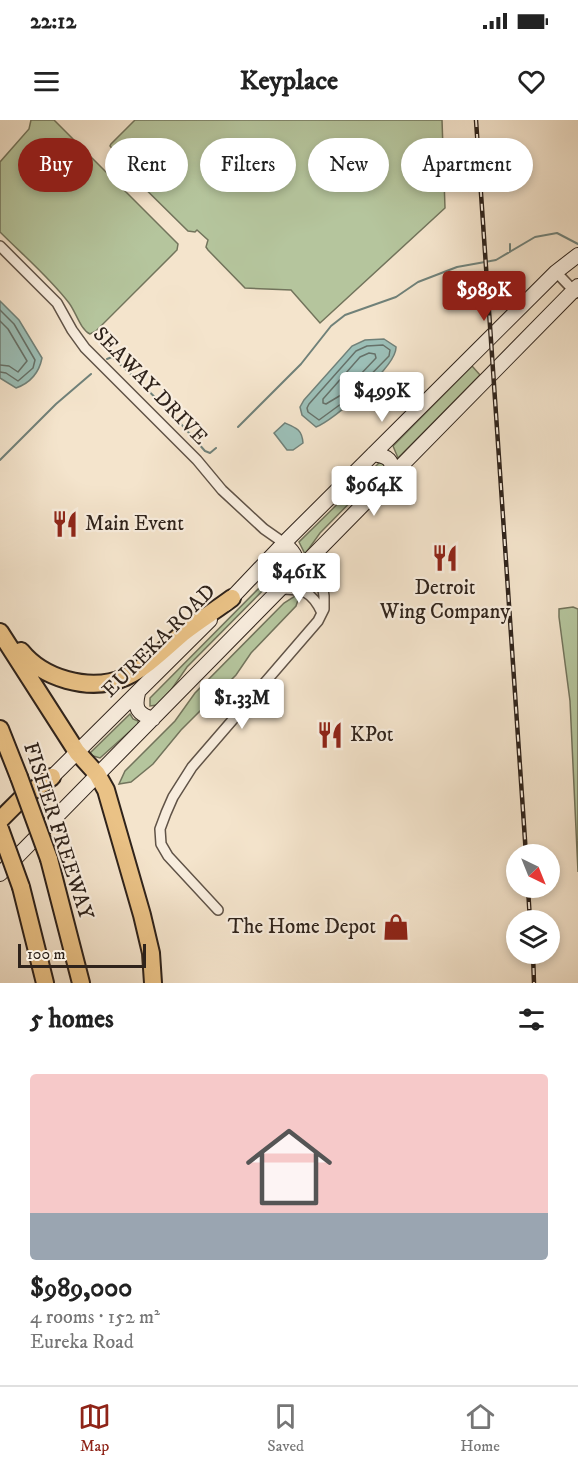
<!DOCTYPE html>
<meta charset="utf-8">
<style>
body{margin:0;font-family:"IM FELL DW Pica",serif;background:#f2f2f2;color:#222;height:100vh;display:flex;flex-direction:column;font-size:22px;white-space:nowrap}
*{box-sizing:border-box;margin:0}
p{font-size:20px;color:#767676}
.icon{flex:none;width:33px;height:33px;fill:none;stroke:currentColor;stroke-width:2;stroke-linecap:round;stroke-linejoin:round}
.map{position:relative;height:863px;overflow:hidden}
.panel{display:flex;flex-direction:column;background:#fff;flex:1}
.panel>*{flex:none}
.hud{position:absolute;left:18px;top:18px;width:543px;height:54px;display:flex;gap:12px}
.needle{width:39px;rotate:137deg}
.tools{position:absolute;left:506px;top:724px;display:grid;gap:12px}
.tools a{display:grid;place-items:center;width:54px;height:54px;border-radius:50%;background:#fff;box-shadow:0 3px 9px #0003;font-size:30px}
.scale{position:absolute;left:18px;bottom:15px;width:128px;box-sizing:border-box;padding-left:6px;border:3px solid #2f231b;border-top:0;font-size:16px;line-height:21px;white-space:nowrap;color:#2f231b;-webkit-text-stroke:4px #f8edde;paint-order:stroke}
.price{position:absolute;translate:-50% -51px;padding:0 14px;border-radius:6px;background:#fff;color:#222;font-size:20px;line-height:39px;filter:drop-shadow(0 2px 3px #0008)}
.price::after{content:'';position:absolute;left:50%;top:36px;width:18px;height:14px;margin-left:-9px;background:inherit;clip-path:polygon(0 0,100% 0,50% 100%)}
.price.selected{background:#8f2418;color:#fff}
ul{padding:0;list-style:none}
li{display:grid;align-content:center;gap:12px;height:318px;padding:0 30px}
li+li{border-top:2px solid #e0e0e0}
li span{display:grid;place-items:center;height:186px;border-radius:6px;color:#555}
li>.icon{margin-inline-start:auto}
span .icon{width:108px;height:108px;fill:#fffc;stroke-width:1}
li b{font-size:26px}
h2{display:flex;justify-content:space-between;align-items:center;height:72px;padding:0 30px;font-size:26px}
.chip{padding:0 21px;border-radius:27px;background:#fff;box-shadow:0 3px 9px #0003;font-size:21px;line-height:54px}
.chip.selected{background:#8f2418;color:#fff}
.status{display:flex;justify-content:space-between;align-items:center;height:42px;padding:0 30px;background:#fff;direction:ltr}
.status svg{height:16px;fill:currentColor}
header{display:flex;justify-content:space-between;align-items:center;height:78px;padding:0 30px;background:#fff;font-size:27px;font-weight:700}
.menu{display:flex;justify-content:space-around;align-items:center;height:84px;border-top:2px solid #e0e0e0;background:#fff;font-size:16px;color:#767676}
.menu a{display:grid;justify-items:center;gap:3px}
.menu .selected{color:#8f2418}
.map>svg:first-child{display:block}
</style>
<div class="status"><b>22:12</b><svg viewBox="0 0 49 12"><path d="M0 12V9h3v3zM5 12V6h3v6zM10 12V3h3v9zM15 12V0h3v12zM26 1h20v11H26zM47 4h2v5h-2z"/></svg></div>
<header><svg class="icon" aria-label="menu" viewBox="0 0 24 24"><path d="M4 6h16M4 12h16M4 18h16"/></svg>Keyplace<svg class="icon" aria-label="heart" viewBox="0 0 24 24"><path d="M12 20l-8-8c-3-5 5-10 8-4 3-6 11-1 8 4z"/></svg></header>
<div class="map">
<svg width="578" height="863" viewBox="0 0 578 863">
<rect width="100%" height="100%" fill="#f4e4cc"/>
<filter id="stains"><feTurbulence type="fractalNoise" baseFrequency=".00333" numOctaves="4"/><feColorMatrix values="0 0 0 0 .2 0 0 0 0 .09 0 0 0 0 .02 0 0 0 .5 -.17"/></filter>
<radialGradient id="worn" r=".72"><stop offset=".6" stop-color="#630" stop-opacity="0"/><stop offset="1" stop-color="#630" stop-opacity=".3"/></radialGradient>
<path fill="#b5c59d" stroke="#72745c" stroke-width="1.5" d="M31 0H54L178 124 177 130 96 211 90 214C80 209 76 192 69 183 50 158 23 135 0 112V42L29 9Z
M135 0H442L445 88 320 203 291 170 245 168 208 130 206 127 208 120 197 110 195 112 188 111 112 36 110 30 112 32 114 31 110 26 111 24Z
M472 246 480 255 398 338 393 326Z
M381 341 384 343V348L320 413 305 434 299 422Z
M285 435 288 440 287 446 187 547 171 570 157 585 150 586V578L264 463Z
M295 476 299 477 296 486 251 533 236 555 181 610 153 644 131 662 119 664 125 651 175 601 195 573 284 483Z
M573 487 578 489V752L570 581 559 497V489Z
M130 594 133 599 138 601V604L100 638 90 635 89 634Z"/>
<path fill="#9cbfb7" stroke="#708179" stroke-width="1.5" d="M0 181 19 200 42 238C39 253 30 263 16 268L0 258Z
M384 219 396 227C397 246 333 301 316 307L302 295 300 287 304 280 352 226 365 220Z
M285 303C297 308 302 310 303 323L293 330H287L274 313Z"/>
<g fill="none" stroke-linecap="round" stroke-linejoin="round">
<path stroke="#667169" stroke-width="1.5" d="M0 190 14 204 35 240 33 248 18 261 6 253 0 252
M0 201 8 209 27 241 18 252 9 246 0 245
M383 225 390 230 389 236 345 281 319 300 308 292 307 288 309 284 356 231 367 226Z
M369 233 375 234 376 238 341 275 326 284 323 283V279L360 237Z"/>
<path stroke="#708179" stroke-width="2" d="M510 124V132
M107 239 112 237C145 266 176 297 205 331L210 333 216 328
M238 307 301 244 331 206 345 195 396 177 418 162 457 147 496 140 535 117 557 113 578 124
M0 340 56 284 91 254"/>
<defs>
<path id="minor" d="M0 126 57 183 72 210 85 228 197 340 222 370 264 409 284 423
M556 152 576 173
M280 469C303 469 312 471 322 493
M218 790 168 736 161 724 160 709 166 693 173 677 192 647 318 501 324 489V476L317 432"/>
<path id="secondary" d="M373 334C388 336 394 340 392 356
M284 423C296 434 298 438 295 454
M226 484 284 423 556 152 578 135
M138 573C134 589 138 594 153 599
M45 664 210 500
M0 754 578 166"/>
<path id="motorway" d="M0 512 77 632 97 654 106 670 142 795 151 833 153 863
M21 531C33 546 49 555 67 560 121 575 146 545 183 513 198 501 216 490 232 478
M0 609 19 657
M0 700 21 679 52 657
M49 739 81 863
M21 767 45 863"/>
</defs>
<use href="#minor" stroke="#605347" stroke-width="12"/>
<use href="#secondary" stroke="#2f231b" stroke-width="16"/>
<use href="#motorway" stroke="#2f231b" stroke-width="20"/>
<use href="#minor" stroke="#f8edde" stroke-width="9"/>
<use href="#secondary" stroke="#f8edde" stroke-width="14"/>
<use href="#motorway" stroke="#eac286" stroke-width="16"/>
<defs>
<path id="rail" d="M476 0 526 735
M528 768 530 801
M533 834 534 863"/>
</defs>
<use href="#rail" stroke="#2f231b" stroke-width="4.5"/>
<use href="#rail" stroke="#f8edde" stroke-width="2" stroke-dasharray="7" stroke-linecap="butt"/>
<defs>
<path id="motorway-bridge" d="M19 657 49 739
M0 709 21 767"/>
</defs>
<use href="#motorway-bridge" stroke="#2f231b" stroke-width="20" stroke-linecap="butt"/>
<use href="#motorway-bridge" stroke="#eac286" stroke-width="16"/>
</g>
<defs>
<symbol id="restaurant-bare" viewBox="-9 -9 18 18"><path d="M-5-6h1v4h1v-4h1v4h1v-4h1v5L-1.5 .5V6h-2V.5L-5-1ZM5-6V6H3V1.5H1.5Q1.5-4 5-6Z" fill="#8f2418" stroke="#f8edde" stroke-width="2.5" paint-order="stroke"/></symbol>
<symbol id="shop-bare" viewBox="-9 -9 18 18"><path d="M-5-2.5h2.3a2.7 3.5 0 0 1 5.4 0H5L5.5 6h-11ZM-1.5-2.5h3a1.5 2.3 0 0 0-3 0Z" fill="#8f2418" stroke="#f8edde" stroke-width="2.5" paint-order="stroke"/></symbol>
</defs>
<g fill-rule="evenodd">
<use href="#restaurant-bare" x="46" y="385" width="38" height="38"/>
<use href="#restaurant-bare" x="426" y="419" width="38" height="38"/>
<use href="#restaurant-bare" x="311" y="596" width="38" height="38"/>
<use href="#shop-bare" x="377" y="788" width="38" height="38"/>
</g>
<g text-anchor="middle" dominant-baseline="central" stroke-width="4.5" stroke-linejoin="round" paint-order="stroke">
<g font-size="21" fill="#2f231b" stroke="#f8edde">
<text transform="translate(150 266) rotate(46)">SEAWAY DRIVE</text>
<text transform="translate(159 521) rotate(-45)">EUREKA ROAD</text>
<text transform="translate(58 711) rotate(72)">FISHER FREEWAY</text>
</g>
<g font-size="21" fill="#2f231b" stroke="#f8edde" text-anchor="start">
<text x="85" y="404">Main Event</text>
<text x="445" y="468" text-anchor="middle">Detroit<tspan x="445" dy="24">Wing Company</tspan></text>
<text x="350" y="615">KPot</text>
<text x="376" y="807" text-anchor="end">The Home Depot</text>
</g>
</g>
<rect width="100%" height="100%" filter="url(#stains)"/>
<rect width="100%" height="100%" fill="url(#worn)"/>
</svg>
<div class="tools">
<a><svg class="needle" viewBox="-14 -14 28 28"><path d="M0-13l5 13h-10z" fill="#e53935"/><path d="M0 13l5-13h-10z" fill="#767676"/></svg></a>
<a><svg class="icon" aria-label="layers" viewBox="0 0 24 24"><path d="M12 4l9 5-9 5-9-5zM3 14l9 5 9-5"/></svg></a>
</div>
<div class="scale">100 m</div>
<b class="price selected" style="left:484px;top:202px">$989K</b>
<b class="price" style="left:382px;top:303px">$499K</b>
<b class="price" style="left:374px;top:397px">$964K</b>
<b class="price" style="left:299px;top:484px">$461K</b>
<b class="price" style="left:242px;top:610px">$1.33M</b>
<div class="hud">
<a class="chip selected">Buy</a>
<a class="chip">Rent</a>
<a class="chip">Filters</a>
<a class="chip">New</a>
<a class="chip">Apartment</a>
</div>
</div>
<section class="panel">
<h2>5 homes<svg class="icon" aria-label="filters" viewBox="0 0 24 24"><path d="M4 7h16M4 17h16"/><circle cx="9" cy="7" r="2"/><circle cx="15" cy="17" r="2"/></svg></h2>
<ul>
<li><span style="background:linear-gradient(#f6c9c9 75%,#9aa5b1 0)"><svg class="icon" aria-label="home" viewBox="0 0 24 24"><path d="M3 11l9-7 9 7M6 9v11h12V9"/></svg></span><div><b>$989,000</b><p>4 rooms · 152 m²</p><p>Eureka Road</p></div></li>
</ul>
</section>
<nav class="menu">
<a class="selected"><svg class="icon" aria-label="map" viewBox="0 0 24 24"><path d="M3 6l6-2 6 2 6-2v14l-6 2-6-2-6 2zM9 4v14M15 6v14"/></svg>Map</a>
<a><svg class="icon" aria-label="saved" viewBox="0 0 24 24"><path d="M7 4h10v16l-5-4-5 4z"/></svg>Saved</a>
<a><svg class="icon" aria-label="home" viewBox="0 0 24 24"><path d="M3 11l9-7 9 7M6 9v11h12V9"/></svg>Home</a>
</nav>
